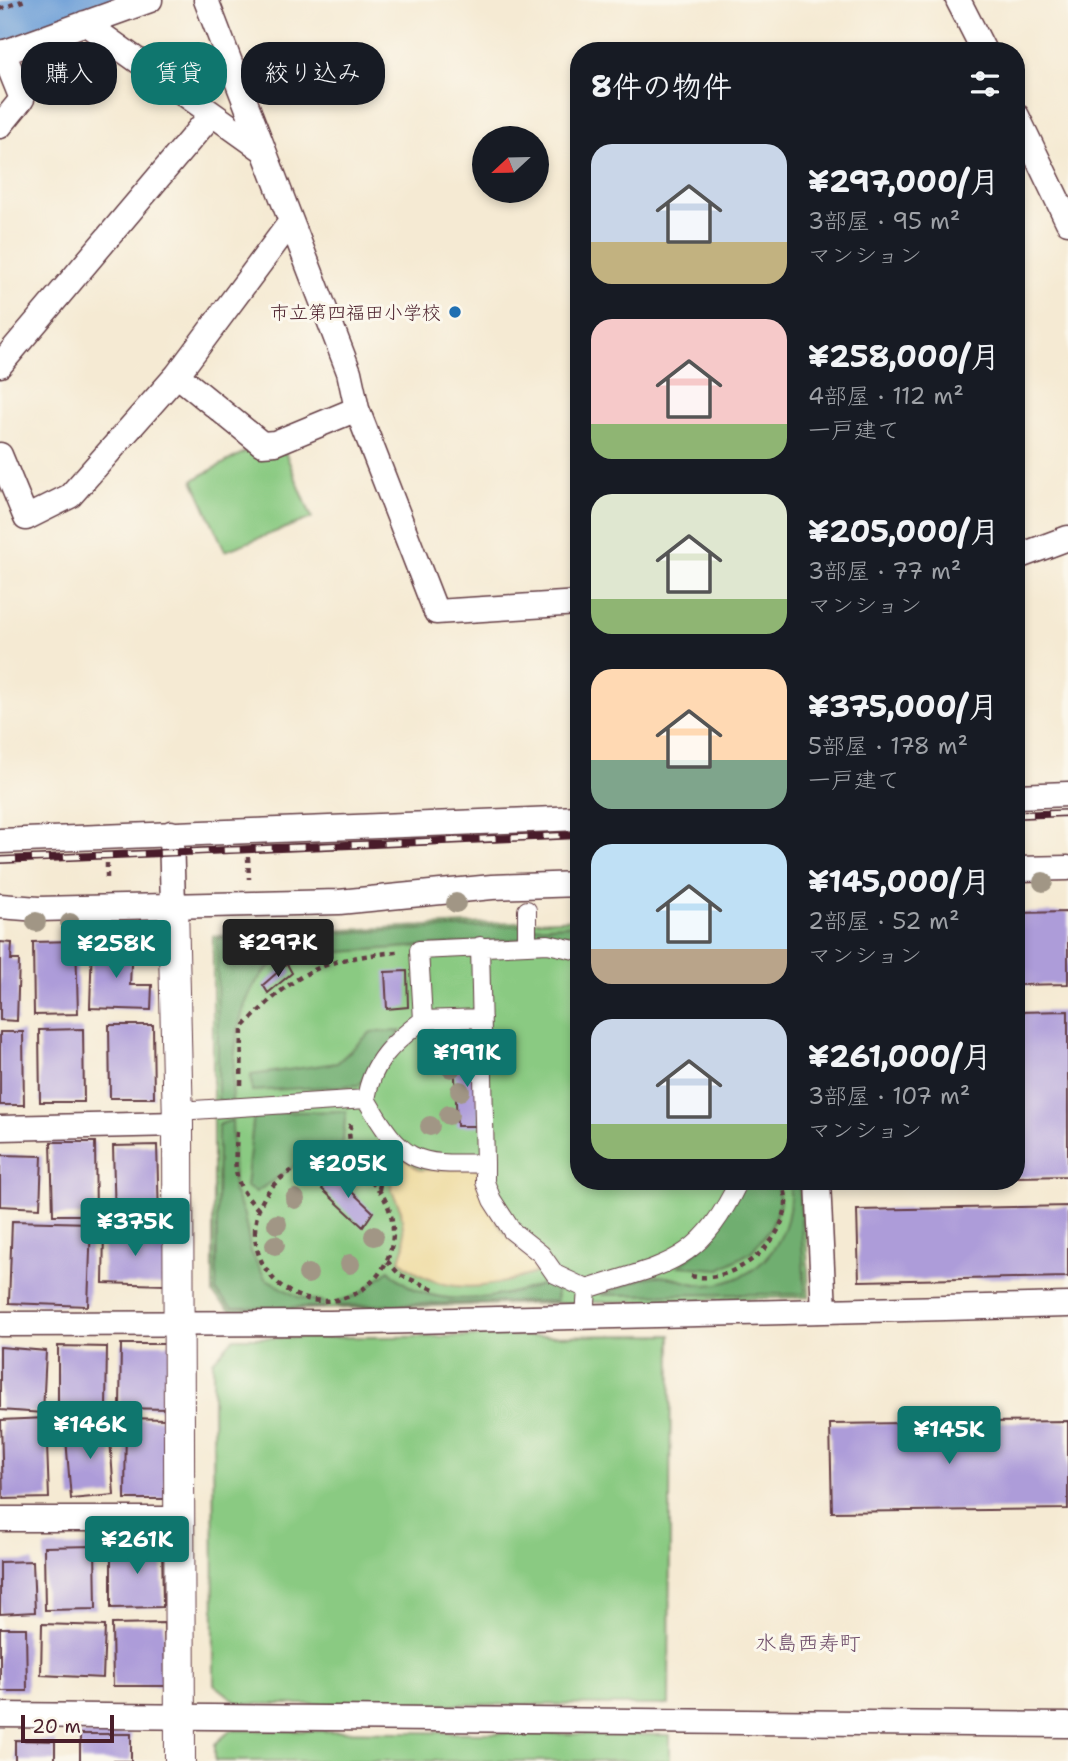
<!DOCTYPE html>
<html lang="ja">
<meta charset="utf-8">
<style>
body{margin:0;font-family:"Shantell Sans","Klee One",sans-serif;background:#242831;color:#f1f3f6;height:100vh;display:flex;flex-direction:column;font-size:26px;white-space:nowrap}
*{box-sizing:border-box;margin:0}
p{font-size:23px;color:#9ea1a6}
.icon{flex:none;width:38px;height:38px;fill:none;stroke:currentColor;stroke-width:2;stroke-linecap:round;stroke-linejoin:round}
.map{position:relative;flex:1;overflow:hidden}
.panel{position:absolute;left:570px;top:42px;width:455px;height:1148px;display:flex;flex-direction:column;background:#171b24;border-radius:28px;box-shadow:0 4px 10px #0003}
.panel>*{flex:none}
.guide{position:absolute;left:21px;top:42px;width:444px;height:63px;display:flex;gap:14px}
.needle{width:46px;rotate:248deg}
.controls{position:absolute;left:472px;top:126px;display:grid;gap:14px}
.controls a{display:grid;place-items:center;width:77px;height:77px;border-radius:50%;background:#171b24;box-shadow:0 4px 10px #0003;font-size:35px}
.scale{position:absolute;left:21px;bottom:18px;width:93px;box-sizing:border-box;padding-left:7px;border:4px solid #4a1f2b;border-top:0;font-size:19px;line-height:24px;white-space:nowrap;color:#4a1f2b;-webkit-text-stroke:5px #fbf7ec;paint-order:stroke}
.price{position:absolute;translate:-50% -60px;padding:0 16px;border-radius:7px;background:#0f766e;color:#fff;font-size:23px;line-height:46px;filter:drop-shadow(0 2px 4px #0008)}
.price::after{content:'';position:absolute;left:50%;top:42px;width:21px;height:16px;margin-left:-10px;background:inherit;clip-path:polygon(0 0,100% 0,50% 100%)}
.price.active{background:#222;color:#fff}
ul{padding:0;list-style:none}
li{display:flex;align-items:center;gap:21px;height:175px;padding:0 21px}
li span{display:grid;place-items:center;flex:none;width:196px;height:140px;border-radius:21px;color:#555}
li>.icon{margin-inline-start:auto}
span .icon{width:84px;height:84px;fill:#fffc;stroke-width:1}
li b{font-size:30px}
h2{display:flex;justify-content:space-between;align-items:center;height:84px;padding:0 21px;font-size:30px}
.pill{padding:0 24px;border-radius:28px;background:#171b24;box-shadow:0 4px 10px #0003;font-size:24px;line-height:63px}
.pill.active{background:#0f766e;color:#fff}
.map>svg:first-child{display:block}
</style>
<div class="map">
<svg width="1068" height="1761" viewBox="0 0 1068 1761">
<rect width="100%" height="100%" fill="#fbf7ec"/>
<filter id="ink" filterUnits="userSpaceOnUse"><feTurbulence type="fractalNoise" baseFrequency=".0143" numOctaves="2"/><feDisplacementMap in="SourceGraphic" scale="14" xChannelSelector="R" yChannelSelector="G"/><feConvolveMatrix kernelMatrix="1 2 1 2 8 2 1 2 1" color-interpolation-filters="sRGB"/></filter>
<filter id="wash" filterUnits="userSpaceOnUse"><feTurbulence type="fractalNoise" baseFrequency=".00686" numOctaves="4" result="noise"/><feDisplacementMap in="SourceGraphic" scale="28" xChannelSelector="R" yChannelSelector="G"/><feGaussianBlur stdDeviation="1.57" result="paint"/><feColorMatrix in="noise" values="0 0 0 0 0 0 0 0 0 0 0 0 0 0 0 0 0 1.4 0 .05"/><feComposite in="paint" operator="in"/></filter>
<g filter="url(#wash)">
<rect width="100%" height="100%" fill="#f5ead3"/>
<path fill="#8aca82" stroke="#6a7456" stroke-width="2" d="M250 449 285 452 312 518 225 551 193 480Z
M579 919V1181H804L809 1297 231 1311 213 1294V936Z
M671 1335 669 1705 239 1704 214 1684 213 1361 234 1338Z
M231 1730 670 1735V1761H215V1744Z"/>
<path fill="#6fae70" stroke="#5c664e" stroke-width="2" d="M579 924V934L535 937 533 927Z
M522 925V939L341 952C241 937 234 1027 232 1103L218 1100 217 938Z
M401 1031 359 1085 252 1091 251 1075 337 1063 371 1032Z
M346 1111 341 1158 299 1163 256 1192 246 1187 254 1113Z
M232 1120 234 1191 244 1215 251 1252 265 1278 298 1297 324 1302V1307L232 1308 216 1292 218 1125Z
M746 1181H777L780 1204 770 1229 751 1252 720 1269 679 1266 698 1250Z
M789 1181H799L805 1294 601 1295C617 1290 640 1276 658 1276 674 1276 690 1285 706 1285 761 1283 797 1234 789 1181Z
M389 1270C430 1315 503 1298 553 1281L557 1290 556 1301 337 1306V1302L358 1295Z"/>
<path fill="#eeda9e" stroke="#9c7c64" stroke-width="2" d="M393 1150 419 1170 478 1168C487 1219 505 1237 543 1270 493 1289 442 1299 400 1260L405 1245 401 1210 391 1189Z"/>
<g fill="none" stroke-linecap="round" stroke-linejoin="round">
<path stroke="#6c9ed7" stroke-width="56" d="M0 31 86 0"/>
</g>
<g id="blocks">
<path fill="#ad9cd9" d="M1068 912V984L1017 985V913Z
M76 941 78 1014 34 1015 33 942Z
M0 942 12 943 11 960H19L17 1021 0 1020Z
M92 943 132 944 130 985H152L151 1010 90 1008Z
M287 964 292 973 268 993 263 985Z
M407 971 408 1007 387 1009 385 972Z
M1068 1011V1176L1017 1177V1012Z
M109 1025H153L154 1098H110Z
M83 1029 84 1102H40L39 1030Z
M0 1032H23L24 1105H0Z
M454 1054H478L479 1126H457Z
M51 1142H95L96 1215H53Z
M157 1145 159 1218 115 1219 113 1146Z
M0 1155 42 1156 40 1208 0 1206Z
M333 1174 373 1212 363 1227 322 1189Z
M1068 1206V1277L859 1281 857 1210Z
M12 1221 91 1223 88 1306 9 1303Z
M104 1231 167 1234 165 1285 103 1283Z
M121 1344H171L170 1409 120 1408Z
M58 1346 107 1347 106 1408 58 1407Z
M0 1347 46 1351 43 1413 0 1410Z
M46 1418 49 1498 3 1499 1 1420Z
M126 1418 166 1419 165 1499H125Z
M1068 1421V1509L832 1512 830 1424Z
M109 1423 114 1495 71 1499 65 1426Z
M162 1544 163 1607 111 1608V1545Z
M95 1546 96 1609 45 1610 44 1547Z
M33 1561 35 1612 0 1614V1562Z
M164 1623 165 1686H113L112 1624Z
M42 1624 105 1626 103 1678 41 1675Z
M0 1628H26L27 1691H0Z
M80 1734H131V1761H80Z
M15 1740 55 1741V1761H15Z"/>
</g>
</g>
<g filter="url(#ink)">
<use href="#blocks" fill-opacity="0" stroke="#643d44" stroke-width="2"/>
<g fill="none" stroke-linecap="round" stroke-linejoin="round">
<defs>
<path id="pedestrian" d="M527 945 548 944 579 951
M480 946 485 1163
M423 1020 482 1018
M366 1099C372 1061 393 1043 423 1020L419 950 527 945V910
M178 1111 366 1099C402 1161 413 1166 485 1163V1182L492 1200 512 1231 541 1254 555 1274 587 1289 585 1317
M587 1289C668 1263 699 1264 739 1181"/>
<path id="minor" d="M206 0 349 372 357 409
M958 0 984 51
M85 23 263 150
M0 54 150 0
M1017 116 1068 222
M0 126 22 99 3 52
M0 365 212 114
M177 375 262 444 275 443 357 409 436 612 579 603
M0 455 26 518 70 496 177 375 290 223
M1017 557 1068 538
M1017 796 1068 794
M171 833 173 905
M0 841 579 818
M1017 869 1068 868
M0 906 38 909 339 902 492 887 579 884
M0 1128 178 1124
M818 1181 824 1311
M0 1324 330 1323 1068 1305
M0 1519H180
M0 1715 1068 1725"/>
<path id="tertiary" d="M173 905 178 1124 180 1761"/>
</defs>
<use href="#pedestrian" stroke="#643d44" stroke-width="20"/>
<use href="#minor" stroke="#643d44" stroke-width="27"/>
<use href="#tertiary" stroke="#643d44" stroke-width="32"/>
<path stroke="#643d44" stroke-width="4.5" stroke-dasharray="5 5" stroke-linecap="butt" d="M0 9 25 0
M248 857 249 879
M107 863V882
M241 1085 242 1028C298 971 317 960 397 952
M351 1124 349 1131 352 1168
M237 1132C235 1169 231 1182 258 1209
M255 1232a69 69 0 1 1 138 0a69 69 0 1 1-138 0Z
M379 1189 384 1164
M387 1261 400 1275 436 1290
M691 1276C732 1285 784 1245 786 1203 787 1196 783 1188 782 1181"/>
<use href="#pedestrian" stroke="#fff" stroke-width="18"/>
<use href="#minor" stroke="#fff" stroke-width="24"/>
<use href="#tertiary" stroke="#fff" stroke-width="30"/>
<defs>
<path id="rail" d="M1017 815 1068 813
M0 860 579 835"/>
</defs>
<use href="#rail" stroke="#4a1f2b" stroke-width="8"/>
<use href="#rail" stroke="#fbf7ec" stroke-width="5" stroke-dasharray="16" stroke-linecap="butt"/>
</g>
<g fill="#a19685">
<circle cx="1043" cy="882" r="10"/>
<circle cx="456" cy="903" r="10"/>
<circle cx="36" cy="922" r="10"/>
<circle cx="70" cy="923" r="10"/>
<circle cx="435" cy="1054" r="10"/>
<circle cx="451" cy="1068" r="10"/>
<circle cx="460" cy="1091" r="10"/>
<circle cx="449" cy="1115" r="10"/>
<circle cx="430" cy="1126" r="10"/>
<circle cx="295" cy="1199" r="10"/>
<circle cx="277" cy="1224" r="10"/>
<circle cx="374" cy="1236" r="10"/>
<circle cx="275" cy="1245" r="10"/>
<circle cx="350" cy="1264" r="10"/>
<circle cx="308" cy="1274" r="10"/>
</g>
</g>
<circle fill="#1f6fb2" stroke="#fbf7ec" stroke-width="2.5" cx="455" cy="312" r="7"/>
<g text-anchor="middle" dominant-baseline="central" stroke-width="6" stroke-linejoin="round" paint-order="stroke">
<g font-size="19" fill="#4a1f2b" stroke="#fbf7ec" text-anchor="end">
<text x="441" y="312">市立第四福田小学校</text>
</g>
<g font-size="21" fill="#6d4b68" stroke="#fbf7ec">
<text x="808" y="1643">水島西寿町</text>
</g>
</g>
</svg>
<div class="controls">
<a><svg class="needle" viewBox="-14 -14 28 28"><path d="M0-13l5 13h-10z" fill="#e53935"/><path d="M0 13l5-13h-10z" fill="#9ea1a6"/></svg></a>
</div>
<div class="scale">20 m</div>
<b class="price active" style="left:278px;top:979px">¥297K</b>
<b class="price" style="left:116px;top:980px">¥258K</b>
<b class="price" style="left:467px;top:1089px">¥191K</b>
<b class="price" style="left:348px;top:1200px">¥205K</b>
<b class="price" style="left:135px;top:1258px">¥375K</b>
<b class="price" style="left:90px;top:1461px">¥146K</b>
<b class="price" style="left:949px;top:1466px">¥145K</b>
<b class="price" style="left:137px;top:1576px">¥261K</b>
<div class="guide">
<a class="pill">購入</a>
<a class="pill active">賃貸</a>
<a class="pill">絞り込み</a>
</div>
<section class="panel">
<h2>8件の物件<svg class="icon" aria-label="filters" viewBox="0 0 24 24"><path d="M4 7h16M4 17h16"/><circle cx="9" cy="7" r="2"/><circle cx="15" cy="17" r="2"/></svg></h2>
<ul>
<li><span style="background:linear-gradient(#c9d6e8 70%,#c2b280 0)"><svg class="icon" aria-label="home" viewBox="0 0 24 24"><path d="M3 11l9-7 9 7M6 9v11h12V9"/></svg></span><div><b>¥297,000/月</b><p>3部屋 · 95 m²</p><p>マンション</p></div></li>
<li><span style="background:linear-gradient(#f6c9c9 75%,#8fb573 0)"><svg class="icon" aria-label="home" viewBox="0 0 24 24"><path d="M3 11l9-7 9 7M6 9v11h12V9"/></svg></span><div><b>¥258,000/月</b><p>4部屋 · 112 m²</p><p>一戸建て</p></div></li>
<li><span style="background:linear-gradient(#dfe7d0 75%,#8fb573 0)"><svg class="icon" aria-label="home" viewBox="0 0 24 24"><path d="M3 11l9-7 9 7M6 9v11h12V9"/></svg></span><div><b>¥205,000/月</b><p>3部屋 · 77 m²</p><p>マンション</p></div></li>
<li><span style="background:linear-gradient(#ffd9b3 65%,#7fa58c 0)"><svg class="icon" aria-label="home" viewBox="0 0 24 24"><path d="M3 11l9-7 9 7M6 9v11h12V9"/></svg></span><div><b>¥375,000/月</b><p>5部屋 · 178 m²</p><p>一戸建て</p></div></li>
<li><span style="background:linear-gradient(#bfe0f5 75%,#b9a48a 0)"><svg class="icon" aria-label="home" viewBox="0 0 24 24"><path d="M3 11l9-7 9 7M6 9v11h12V9"/></svg></span><div><b>¥145,000/月</b><p>2部屋 · 52 m²</p><p>マンション</p></div></li>
<li><span style="background:linear-gradient(#c9d6e8 75%,#8fb573 0)"><svg class="icon" aria-label="home" viewBox="0 0 24 24"><path d="M3 11l9-7 9 7M6 9v11h12V9"/></svg></span><div><b>¥261,000/月</b><p>3部屋 · 107 m²</p><p>マンション</p></div></li>
</ul>
</section>
</div>
